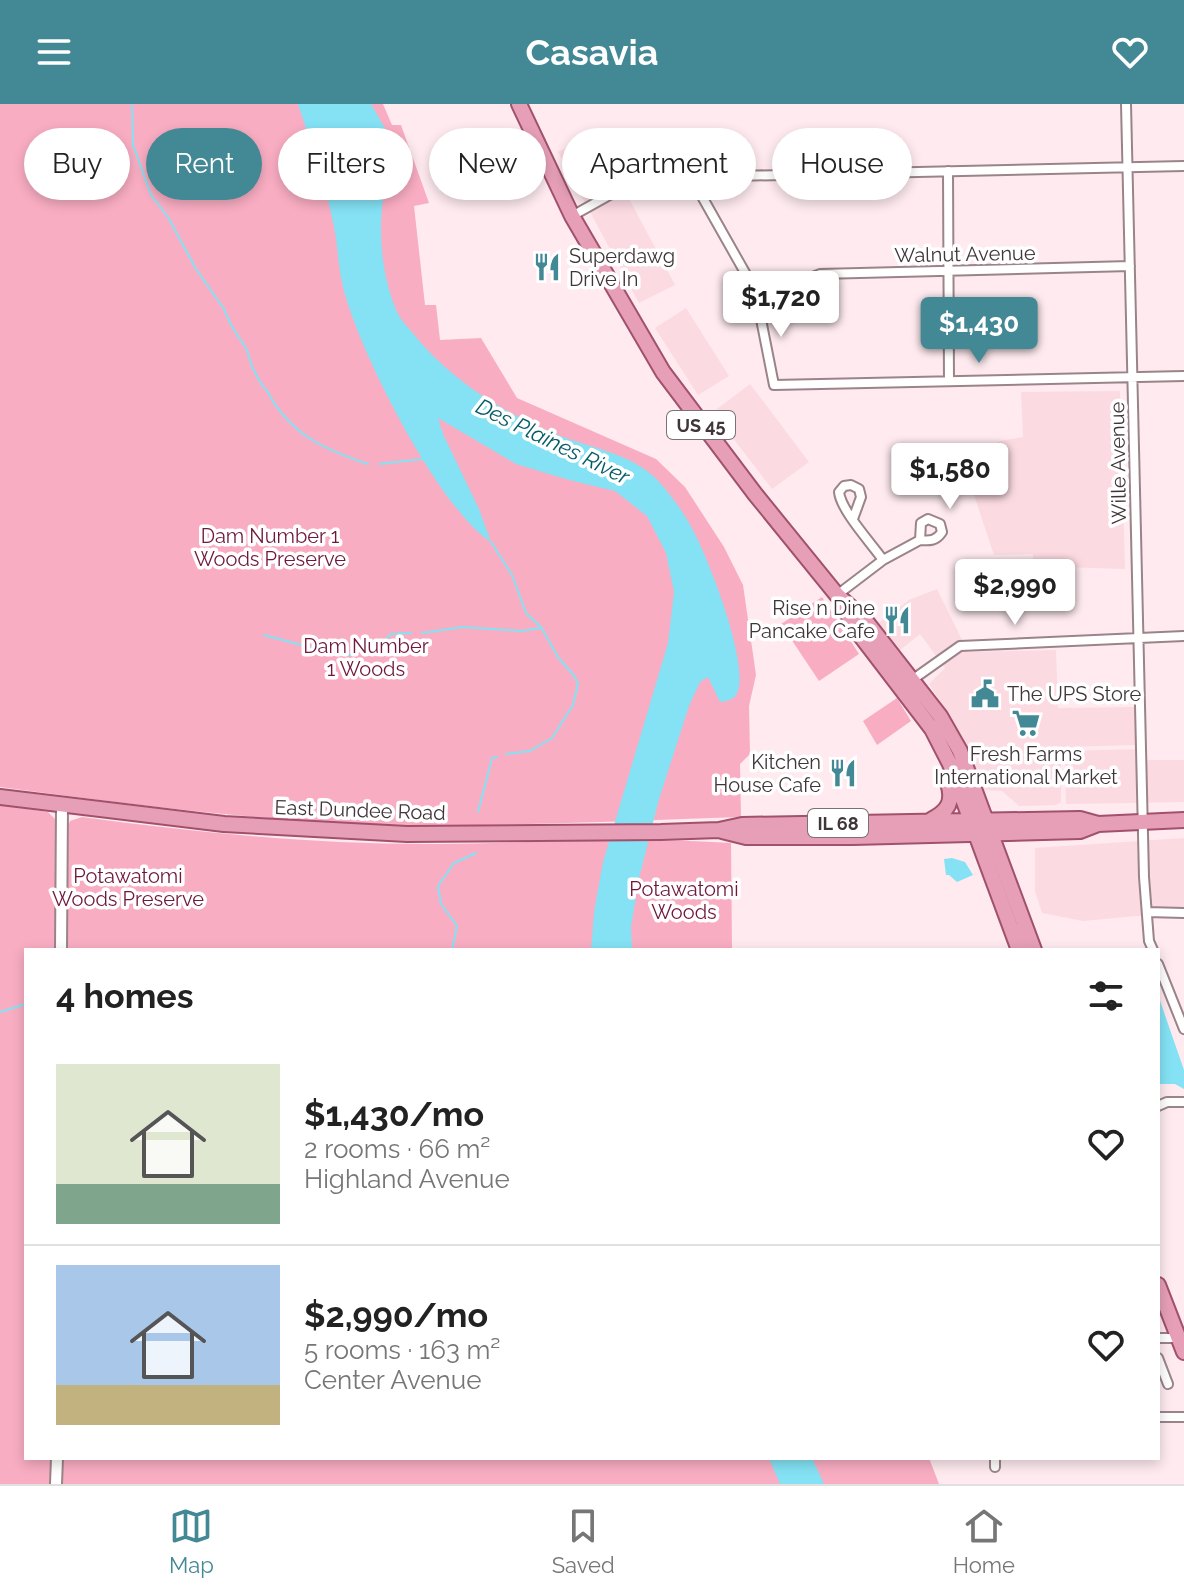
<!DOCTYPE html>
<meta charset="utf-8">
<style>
body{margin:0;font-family:Raleway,sans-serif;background:#f2f2f2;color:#222;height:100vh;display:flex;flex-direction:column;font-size:30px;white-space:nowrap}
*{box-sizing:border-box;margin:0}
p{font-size:26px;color:#767676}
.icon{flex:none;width:44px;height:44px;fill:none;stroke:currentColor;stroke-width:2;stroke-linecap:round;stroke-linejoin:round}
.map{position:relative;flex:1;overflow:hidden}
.details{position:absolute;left:24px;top:844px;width:1136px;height:512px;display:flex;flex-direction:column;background:#fff;border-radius:0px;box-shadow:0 4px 12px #0003}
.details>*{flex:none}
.banner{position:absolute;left:24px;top:24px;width:1136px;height:72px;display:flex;gap:16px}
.price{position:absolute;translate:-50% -68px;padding:0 18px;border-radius:8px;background:#fff;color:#222;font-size:26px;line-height:52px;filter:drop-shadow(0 2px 4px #0008)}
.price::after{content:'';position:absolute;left:50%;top:48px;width:24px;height:18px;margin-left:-12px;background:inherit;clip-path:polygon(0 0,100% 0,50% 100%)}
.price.on{background:#438895;color:#fff}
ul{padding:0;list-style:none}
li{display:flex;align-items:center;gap:24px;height:200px;padding:0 32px}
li+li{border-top:2px solid #e0e0e0}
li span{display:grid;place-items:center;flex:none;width:224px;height:160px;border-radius:0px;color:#555}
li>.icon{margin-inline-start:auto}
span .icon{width:96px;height:96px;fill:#fffc;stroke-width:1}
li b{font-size:34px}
h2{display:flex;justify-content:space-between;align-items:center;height:96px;padding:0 32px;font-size:34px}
.pill{padding:0 28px;border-radius:36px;background:#fff;box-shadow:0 4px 12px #0003;font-size:28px;line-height:72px}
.pill.on{background:#438895;color:#fff}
header{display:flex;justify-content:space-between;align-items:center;height:104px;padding:0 32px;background:#438895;color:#fff;font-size:36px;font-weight:700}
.menu{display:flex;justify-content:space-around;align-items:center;height:112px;border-top:2px solid #e0e0e0;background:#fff;font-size:22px;color:#767676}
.menu a{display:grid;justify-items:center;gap:4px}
.menu .on{color:#438895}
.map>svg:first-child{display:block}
</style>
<header><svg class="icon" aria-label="menu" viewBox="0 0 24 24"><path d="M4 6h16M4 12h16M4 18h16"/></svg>Casavia<svg class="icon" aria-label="heart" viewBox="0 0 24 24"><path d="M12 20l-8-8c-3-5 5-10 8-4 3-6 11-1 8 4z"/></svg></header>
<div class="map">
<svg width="1184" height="1380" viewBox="0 0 1184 1380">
<rect width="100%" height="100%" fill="#feeaef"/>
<path fill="#fcdae2" d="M594 29 675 181 639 199 558 48Z
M686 204 729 272 698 291 655 224Z
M750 280 809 358 772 385 713 308Z
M1120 287 1125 465 1033 462V450L994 451 971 382 972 355 1000 337 1023 333 1021 288Z
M937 485 968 548 1056 546 1058 604 1135 603V641L1061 643V698L1056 701 1019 702 1002 687 984 686 963 633 929 580 945 564 920 530 899 547 877 520 909 496Z
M1146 645 1147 656H1184V698L1066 700 1065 647Z
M1184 734V812H1136L1083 817 1042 809 1035 787V744Z"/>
<path fill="#f9adc2" d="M0 0H383L392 21H401L429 99 414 102 425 201H436L440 236 481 234 517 294 656 355 685 383 724 443 743 481 756 571 749 602 750 650 740 660 741 713C615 717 489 724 364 720 241 715 121 699 0 683Z
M822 493 859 550 819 577 781 520Z
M897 594 911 617 877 641 863 617Z
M0 701 48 708 58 718 57 846H26V1354H53V1380H0Z
M82 713C200 729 320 741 439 740 536 739 634 732 731 739L732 846H65L66 726 70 717Z
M61 1354H929L939 1380H60Z"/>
<path fill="#84e2f4" d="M298 0H371L402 54 401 63H390L384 68 398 78 396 88 383 95C378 132 382 173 397 208 400 215 406 221 411 227 449 276 506 311 563 333 593 344 628 350 652 371 663 380 682 406 689 419 705 445 753 565 736 591 733 596 726 597 720 598L708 573 700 578 689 602 659 695 639 774 631 823 632 846H591L594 808 603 758 668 539 674 488 666 449 647 412 615 387 569 376 516 360 438 314 443 330 479 405 491 438C438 404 358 245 343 183 338 163 338 143 334 123 326 81 311 40 298 0Z
M952 754 965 758 973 771 957 778 949 771H946L944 755Z
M1158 891 1184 966V985L1175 980H1158Z
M769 1354H812L824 1380H780Z"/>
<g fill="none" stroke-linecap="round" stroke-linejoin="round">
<path stroke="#84e2f4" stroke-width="2" d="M132 0 133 41 151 91 168 113 196 165 224 205 231 221 247 246 252 263 263 283 266 285C289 330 323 345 368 360
M379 360 423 355
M491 438 512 471 526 509 541 523 558 553 575 573 578 580 573 601 552 634 530 647 506 650
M422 529 463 523 521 527 540 524
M264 531 331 549 351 551
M363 546 378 544 391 530 411 529
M478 708 492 654 497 653
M452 846 457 822 441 800 438 782 454 759 476 749
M0 908 26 900"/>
<defs>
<path id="minor" d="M1126 0 1144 773 1149 837 1153 846
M948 67 949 277
M691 73 752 181
M572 112 631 79 691 73 1184 62
M1130 162 820 170 757 195 774 281 1184 272
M853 415 861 393 859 385 851 381 844 382 839 388C841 407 872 440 883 456
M928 415 940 420 942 428C936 437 930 437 920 436L921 419Z
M837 491 883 456 920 436
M912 576 960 542 1184 532
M1147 808 1184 809
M1158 860 1184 925
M1158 1002 1167 998H1184
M1158 1234H1179
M1158 1254 1168 1280
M1158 1313H1184
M995 1363V1354"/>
<path id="tertiary" d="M61 846 62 702
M56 1380 57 1354"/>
<path id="primary" d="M519 0 572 112 663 268 755 390 837 491 865 516 940 612 960 647 1034 846
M843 501 854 523 932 625 950 660 1019 846
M0 693 224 720 407 730 661 728 719 726 742 721 1080 715 1098 720
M931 716C948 707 954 698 948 679
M722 727 746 733H853L1080 727 1098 720 1184 716
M1158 1181 1184 1248"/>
</defs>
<use href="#minor" stroke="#9a8489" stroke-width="12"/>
<use href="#tertiary" stroke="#9a8489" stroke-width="14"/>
<use href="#primary" stroke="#a1516c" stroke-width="18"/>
<use href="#minor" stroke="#fff" stroke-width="8"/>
<use href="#tertiary" stroke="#fff" stroke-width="10"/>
<use href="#primary" stroke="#e69fb7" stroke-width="14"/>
</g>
<defs>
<symbol id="restaurant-bare" viewBox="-9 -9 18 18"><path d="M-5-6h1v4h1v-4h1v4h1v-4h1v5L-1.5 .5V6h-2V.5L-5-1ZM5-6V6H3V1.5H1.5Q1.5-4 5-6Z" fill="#438895" stroke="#fff" stroke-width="2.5" paint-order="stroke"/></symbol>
<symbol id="civic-bare" viewBox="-9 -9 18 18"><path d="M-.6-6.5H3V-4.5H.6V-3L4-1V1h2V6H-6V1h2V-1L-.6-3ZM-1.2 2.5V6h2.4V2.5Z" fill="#438895" stroke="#fff" stroke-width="2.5" paint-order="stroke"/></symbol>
<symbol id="supermarket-bare" viewBox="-9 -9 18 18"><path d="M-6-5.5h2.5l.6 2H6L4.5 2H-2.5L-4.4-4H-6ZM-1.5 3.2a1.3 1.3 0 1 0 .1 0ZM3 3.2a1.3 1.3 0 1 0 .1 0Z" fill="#438895" stroke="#fff" stroke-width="2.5" paint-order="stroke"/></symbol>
</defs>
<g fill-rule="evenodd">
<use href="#restaurant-bare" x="527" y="143" width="40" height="40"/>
<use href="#restaurant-bare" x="877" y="496" width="40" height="40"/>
<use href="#civic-bare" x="965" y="570" width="40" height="40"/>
<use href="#supermarket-bare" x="1006" y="599" width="40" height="40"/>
<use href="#restaurant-bare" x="823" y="649" width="40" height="40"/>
</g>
<g text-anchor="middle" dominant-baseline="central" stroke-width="7" stroke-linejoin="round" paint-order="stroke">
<g fill="#fff" stroke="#797274" stroke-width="2">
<rect x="667" y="307" width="68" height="28" rx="6"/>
<rect x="808" y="705" width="60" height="28" rx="6"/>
</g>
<g font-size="18" font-weight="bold" fill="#403639">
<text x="701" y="321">US 45</text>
<text x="838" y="719">IL 68</text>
</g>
<g font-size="20" fill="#403639" stroke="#fff">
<text transform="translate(965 150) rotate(-1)">Walnut Avenue</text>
<text transform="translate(1118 359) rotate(-91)">Wille Avenue</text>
<text transform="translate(360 706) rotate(2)">East Dundee Road</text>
</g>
<g font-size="20" fill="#403639" stroke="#fff" text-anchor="start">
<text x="569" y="152">Superdawg<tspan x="569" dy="23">Drive In</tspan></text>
<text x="875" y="504" text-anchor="end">Rise n Dine<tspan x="875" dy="23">Pancake Cafe</tspan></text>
<text x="1007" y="590">The UPS Store</text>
<text x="1026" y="650" text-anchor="middle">Fresh Farms<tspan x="1026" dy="23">International Market</tspan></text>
<text x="821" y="658" text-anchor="end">Kitchen<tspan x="821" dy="23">House Cafe</tspan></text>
</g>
<g font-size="20" fill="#6f183b" stroke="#fff">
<text x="270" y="432">Dam Number 1<tspan x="270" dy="23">Woods Preserve</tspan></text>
<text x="366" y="542">Dam Number<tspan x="366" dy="23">1 Woods</tspan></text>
<text x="128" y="772">Potawatomi<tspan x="128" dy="23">Woods Preserve</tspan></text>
<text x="684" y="785">Potawatomi<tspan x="684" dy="23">Woods</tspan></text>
</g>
<g font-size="22" font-style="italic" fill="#075c69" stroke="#fff">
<text transform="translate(553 337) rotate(26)">Des Plaines River</text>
</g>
</g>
</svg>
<b class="price" style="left:781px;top:235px">$1,720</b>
<b class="price on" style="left:979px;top:261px">$1,430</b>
<b class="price" style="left:950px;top:407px">$1,580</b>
<b class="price" style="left:1015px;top:523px">$2,990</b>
<div class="banner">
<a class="pill">Buy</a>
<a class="pill on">Rent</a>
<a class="pill">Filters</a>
<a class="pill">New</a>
<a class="pill">Apartment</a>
<a class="pill">House</a>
</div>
<section class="details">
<h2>4 homes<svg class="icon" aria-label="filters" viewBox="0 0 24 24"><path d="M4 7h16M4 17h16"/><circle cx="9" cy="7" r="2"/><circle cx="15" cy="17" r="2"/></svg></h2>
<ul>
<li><span style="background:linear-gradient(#dfe7d0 75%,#7fa58c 0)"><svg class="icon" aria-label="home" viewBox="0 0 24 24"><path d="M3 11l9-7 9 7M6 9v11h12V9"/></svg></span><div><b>$1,430/mo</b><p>2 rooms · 66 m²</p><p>Highland Avenue</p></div><svg class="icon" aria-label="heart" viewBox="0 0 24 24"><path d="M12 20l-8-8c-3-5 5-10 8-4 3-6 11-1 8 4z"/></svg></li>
<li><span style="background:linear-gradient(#a9c7e8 75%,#c2b280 0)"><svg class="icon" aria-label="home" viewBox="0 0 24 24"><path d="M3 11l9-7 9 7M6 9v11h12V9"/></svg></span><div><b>$2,990/mo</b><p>5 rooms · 163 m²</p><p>Center Avenue</p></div><svg class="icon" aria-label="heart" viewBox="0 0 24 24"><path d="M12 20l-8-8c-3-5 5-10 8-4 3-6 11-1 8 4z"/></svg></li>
</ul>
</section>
</div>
<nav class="menu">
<a class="on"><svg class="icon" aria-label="map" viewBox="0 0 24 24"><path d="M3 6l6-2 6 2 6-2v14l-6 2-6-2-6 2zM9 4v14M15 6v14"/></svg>Map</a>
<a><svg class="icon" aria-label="saved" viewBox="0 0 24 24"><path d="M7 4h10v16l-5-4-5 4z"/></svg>Saved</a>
<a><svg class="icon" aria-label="home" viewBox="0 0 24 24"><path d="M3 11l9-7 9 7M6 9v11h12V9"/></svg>Home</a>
</nav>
